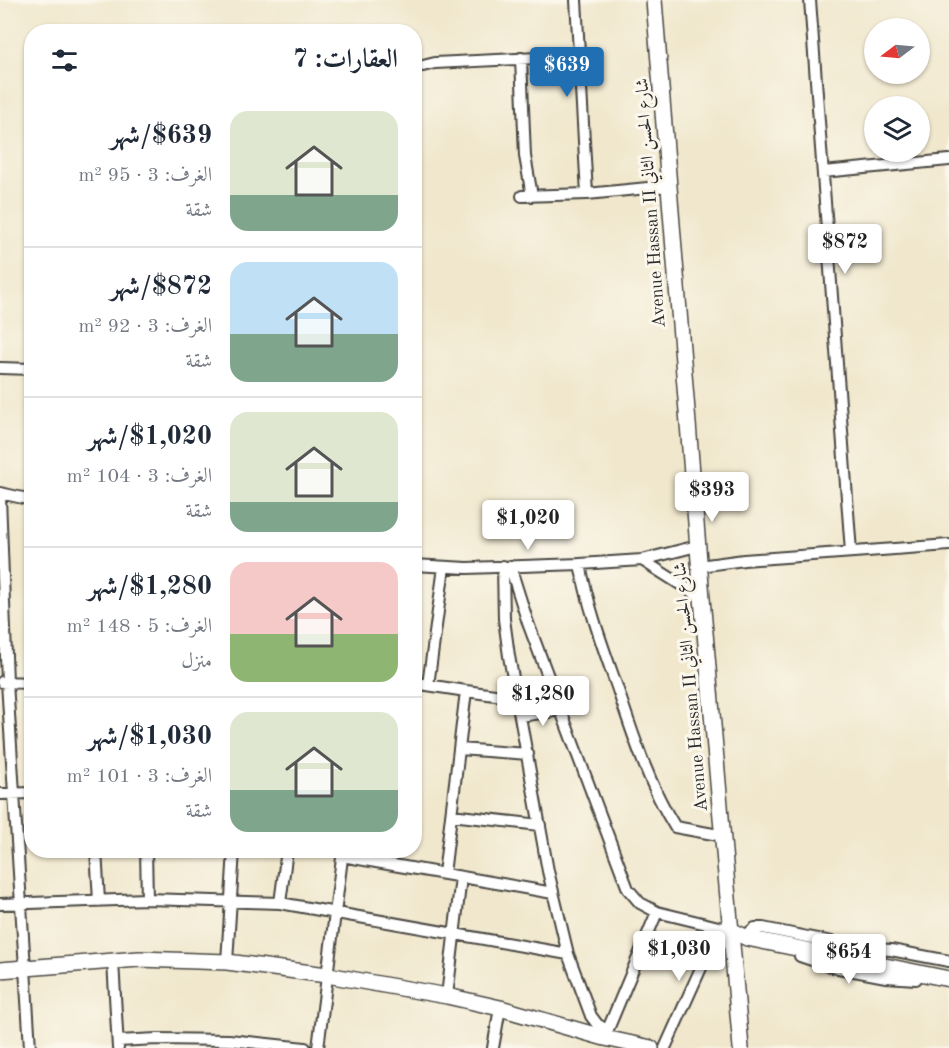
<!DOCTYPE html>
<html lang="ar">
<meta charset="utf-8">
<style>
body{margin:0;font-family:"Old Standard TT",Amiri,serif;background:#f2f2f3;color:#1f2937;direction:rtl;height:100vh;display:flex;flex-direction:column;font-size:22px;white-space:nowrap}
*{box-sizing:border-box;margin:0}
p{font-size:20px;color:#747a83}
.icon{flex:none;width:33px;height:33px;fill:none;stroke:currentColor;stroke-width:2;stroke-linecap:round;stroke-linejoin:round}
.map{position:relative;flex:1;overflow:hidden;direction:ltr}
.details{position:absolute;left:24px;top:24px;width:398px;height:834px;display:flex;flex-direction:column;background:#fff;border-radius:24px;box-shadow:0 2px 4px #0004;direction:rtl}
.details>*{flex:none}
.needle{width:39px;rotate:254deg}
.fabs{position:absolute;left:864px;top:18px;display:grid;gap:12px}
.fabs a{display:grid;place-items:center;width:66px;height:66px;border-radius:50%;background:#fff;box-shadow:0 2px 4px #0004;font-size:30px}
.price{position:absolute;translate:-50% -51px;padding:0 14px;border-radius:6px;background:#fff;color:#222;font-size:20px;line-height:39px;filter:drop-shadow(0 2px 3px #0008)}
.price::after{content:'';position:absolute;left:50%;top:36px;width:18px;height:14px;margin-left:-9px;background:inherit;clip-path:polygon(0 0,100% 0,50% 100%)}
.price.selected{background:#1f6fb2;color:#fff}
ul{padding:0;list-style:none}
li{display:flex;align-items:center;gap:18px;height:150px;padding:0 24px}
li+li{border-top:2px solid #e0e1e3}
li span{display:grid;place-items:center;flex:none;width:168px;height:120px;border-radius:18px;color:#555}
li>.icon{margin-inline-start:auto}
span .icon{width:72px;height:72px;fill:#fffc;stroke-width:1}
li b{font-size:26px}
h2{display:flex;justify-content:space-between;align-items:center;height:72px;padding:0 24px;font-size:26px}
.map>svg:first-child{display:block}
</style>
<div class="map">
<svg width="949" height="1048" viewBox="0 0 949 1048">
<rect width="100%" height="100%" fill="#fbf7ec"/>
<filter id="ink" filterUnits="userSpaceOnUse"><feTurbulence type="fractalNoise" baseFrequency=".0167" numOctaves="2"/><feDisplacementMap in="SourceGraphic" scale="12" xChannelSelector="R" yChannelSelector="G"/><feConvolveMatrix kernelMatrix="1 2 1 2 8 2 1 2 1" color-interpolation-filters="sRGB"/></filter>
<filter id="wash" filterUnits="userSpaceOnUse"><feTurbulence type="fractalNoise" baseFrequency=".008" numOctaves="4" result="noise"/><feDisplacementMap in="SourceGraphic" scale="24" xChannelSelector="R" yChannelSelector="G"/><feGaussianBlur stdDeviation="1.35" result="paint"/><feColorMatrix in="noise" values="0 0 0 0 0 0 0 0 0 0 0 0 0 0 0 0 0 1.4 0 .05"/><feComposite in="paint" operator="in"/></filter>
<g filter="url(#wash)">
<rect width="100%" height="100%" fill="#f0e7cc"/>
</g>
<g filter="url(#ink)">
<g fill="none" stroke-linecap="round" stroke-linejoin="round">
<defs>
<path id="street" d="M576 0 587 194
M810 0 851 552
M521 58 525 156 532 196
M423 66 435 63 579 56
M823 172 949 160
M522 196 587 194 668 186
M0 368 32 369
M0 493 32 500
M0 497 7 682 30 1048
M642 560 702 598
M580 564C588 607 603 647 617 687 633 735 649 785 675 827L724 836
M414 565 467 568 580 564 642 560 697 546
M503 566 504 619 509 656 548 871 568 954 591 1016 597 1024 606 1030
M510 566 528 623 628 889 640 903 657 912 731 930
M699 566 744 560 949 545
M2 682 32 683
M414 683 466 691 444 874
M428 685 444 567
M466 691 517 698
M520 716 562 710
M459 749 528 754
M0 794 32 793
M451 815 540 825
M96 850 99 901
M146 850 147 899
M342 856 553 893
M280 903 287 850
M0 904 147 899 280 903 568 954
M750 932 755 928H763L862 948 891 950 949 961
M800 956 833 967 886 977 916 979
M113 961 118 1048
M227 962 234 850
M447 996 461 877
M606 1034 657 912
M118 1041 157 1039 229 1040 305 1048
M318 1048 343 850
M493 1048 500 1008
M665 1048 719 928"/>
<path id="secondary" d="M654 0 702 598 741 1048
M731 930 747 938 949 979
M0 970 139 959 227 962 327 975 447 996 500 1008 605 1038 651 1048"/>
</defs>
<use href="#street" stroke="#494743" stroke-width="14"/>
<use href="#secondary" stroke="#494743" stroke-width="18"/>
<use href="#street" stroke="#fff" stroke-width="10"/>
<use href="#secondary" stroke="#fff" stroke-width="15"/>
</g>
</g>
<g text-anchor="middle" dominant-baseline="central" stroke-width="6" stroke-linejoin="round" paint-order="stroke">
<g font-size="18" fill="#2b2b2b" stroke="#fbf7ec">
<text transform="translate(651 203) rotate(-94)">Avenue Hassan II شارع الحسن الثاني</text>
<text transform="translate(691 687) rotate(-95)">Avenue Hassan II شارع الحسن الثاني</text>
</g>
</g>
</svg>
<div class="fabs">
<a><svg class="needle" viewBox="-14 -14 28 28"><path d="M0-13l5 13h-10z" fill="#e53935"/><path d="M0 13l5-13h-10z" fill="#747a83"/></svg></a>
<a><svg class="icon" aria-label="layers" viewBox="0 0 24 24"><path d="M12 4l9 5-9 5-9-5zM3 14l9 5 9-5"/></svg></a>
</div>
<b class="price selected" style="left:567px;top:98px">$639</b>
<b class="price" style="left:845px;top:275px">$872</b>
<b class="price" style="left:712px;top:523px">$393</b>
<b class="price" style="left:528px;top:551px">$1,020</b>
<b class="price" style="left:543px;top:727px">$1,280</b>
<b class="price" style="left:679px;top:982px">$1,030</b>
<b class="price" style="left:849px;top:985px">$654</b>
<section class="details">
<h2>العقارات: 7<svg class="icon" aria-label="filters" viewBox="0 0 24 24"><path d="M4 7h16M4 17h16"/><circle cx="9" cy="7" r="2"/><circle cx="15" cy="17" r="2"/></svg></h2>
<ul>
<li><span style="background:linear-gradient(#dfe7d0 70%,#7fa58c 0)"><svg class="icon" aria-label="home" viewBox="0 0 24 24"><path d="M3 11l9-7 9 7M6 9v11h12V9"/></svg></span><div><b>$639/شهر</b><p>الغرف: 3 · 95 m²</p><p>شقة</p></div></li>
<li><span style="background:linear-gradient(#bfe0f5 60%,#7fa58c 0)"><svg class="icon" aria-label="home" viewBox="0 0 24 24"><path d="M3 11l9-7 9 7M6 9v11h12V9"/></svg></span><div><b>$872/شهر</b><p>الغرف: 3 · 92 m²</p><p>شقة</p></div></li>
<li><span style="background:linear-gradient(#dfe7d0 75%,#7fa58c 0)"><svg class="icon" aria-label="home" viewBox="0 0 24 24"><path d="M3 11l9-7 9 7M6 9v11h12V9"/></svg></span><div><b>$1,020/شهر</b><p>الغرف: 3 · 104 m²</p><p>شقة</p></div></li>
<li><span style="background:linear-gradient(#f6c9c9 60%,#8fb573 0)"><svg class="icon" aria-label="home" viewBox="0 0 24 24"><path d="M3 11l9-7 9 7M6 9v11h12V9"/></svg></span><div><b>$1,280/شهر</b><p>الغرف: 5 · 148 m²</p><p>منزل</p></div></li>
<li><span style="background:linear-gradient(#dfe7d0 65%,#7fa58c 0)"><svg class="icon" aria-label="home" viewBox="0 0 24 24"><path d="M3 11l9-7 9 7M6 9v11h12V9"/></svg></span><div><b>$1,030/شهر</b><p>الغرف: 3 · 101 m²</p><p>شقة</p></div></li>
</ul>
</section>
</div>
